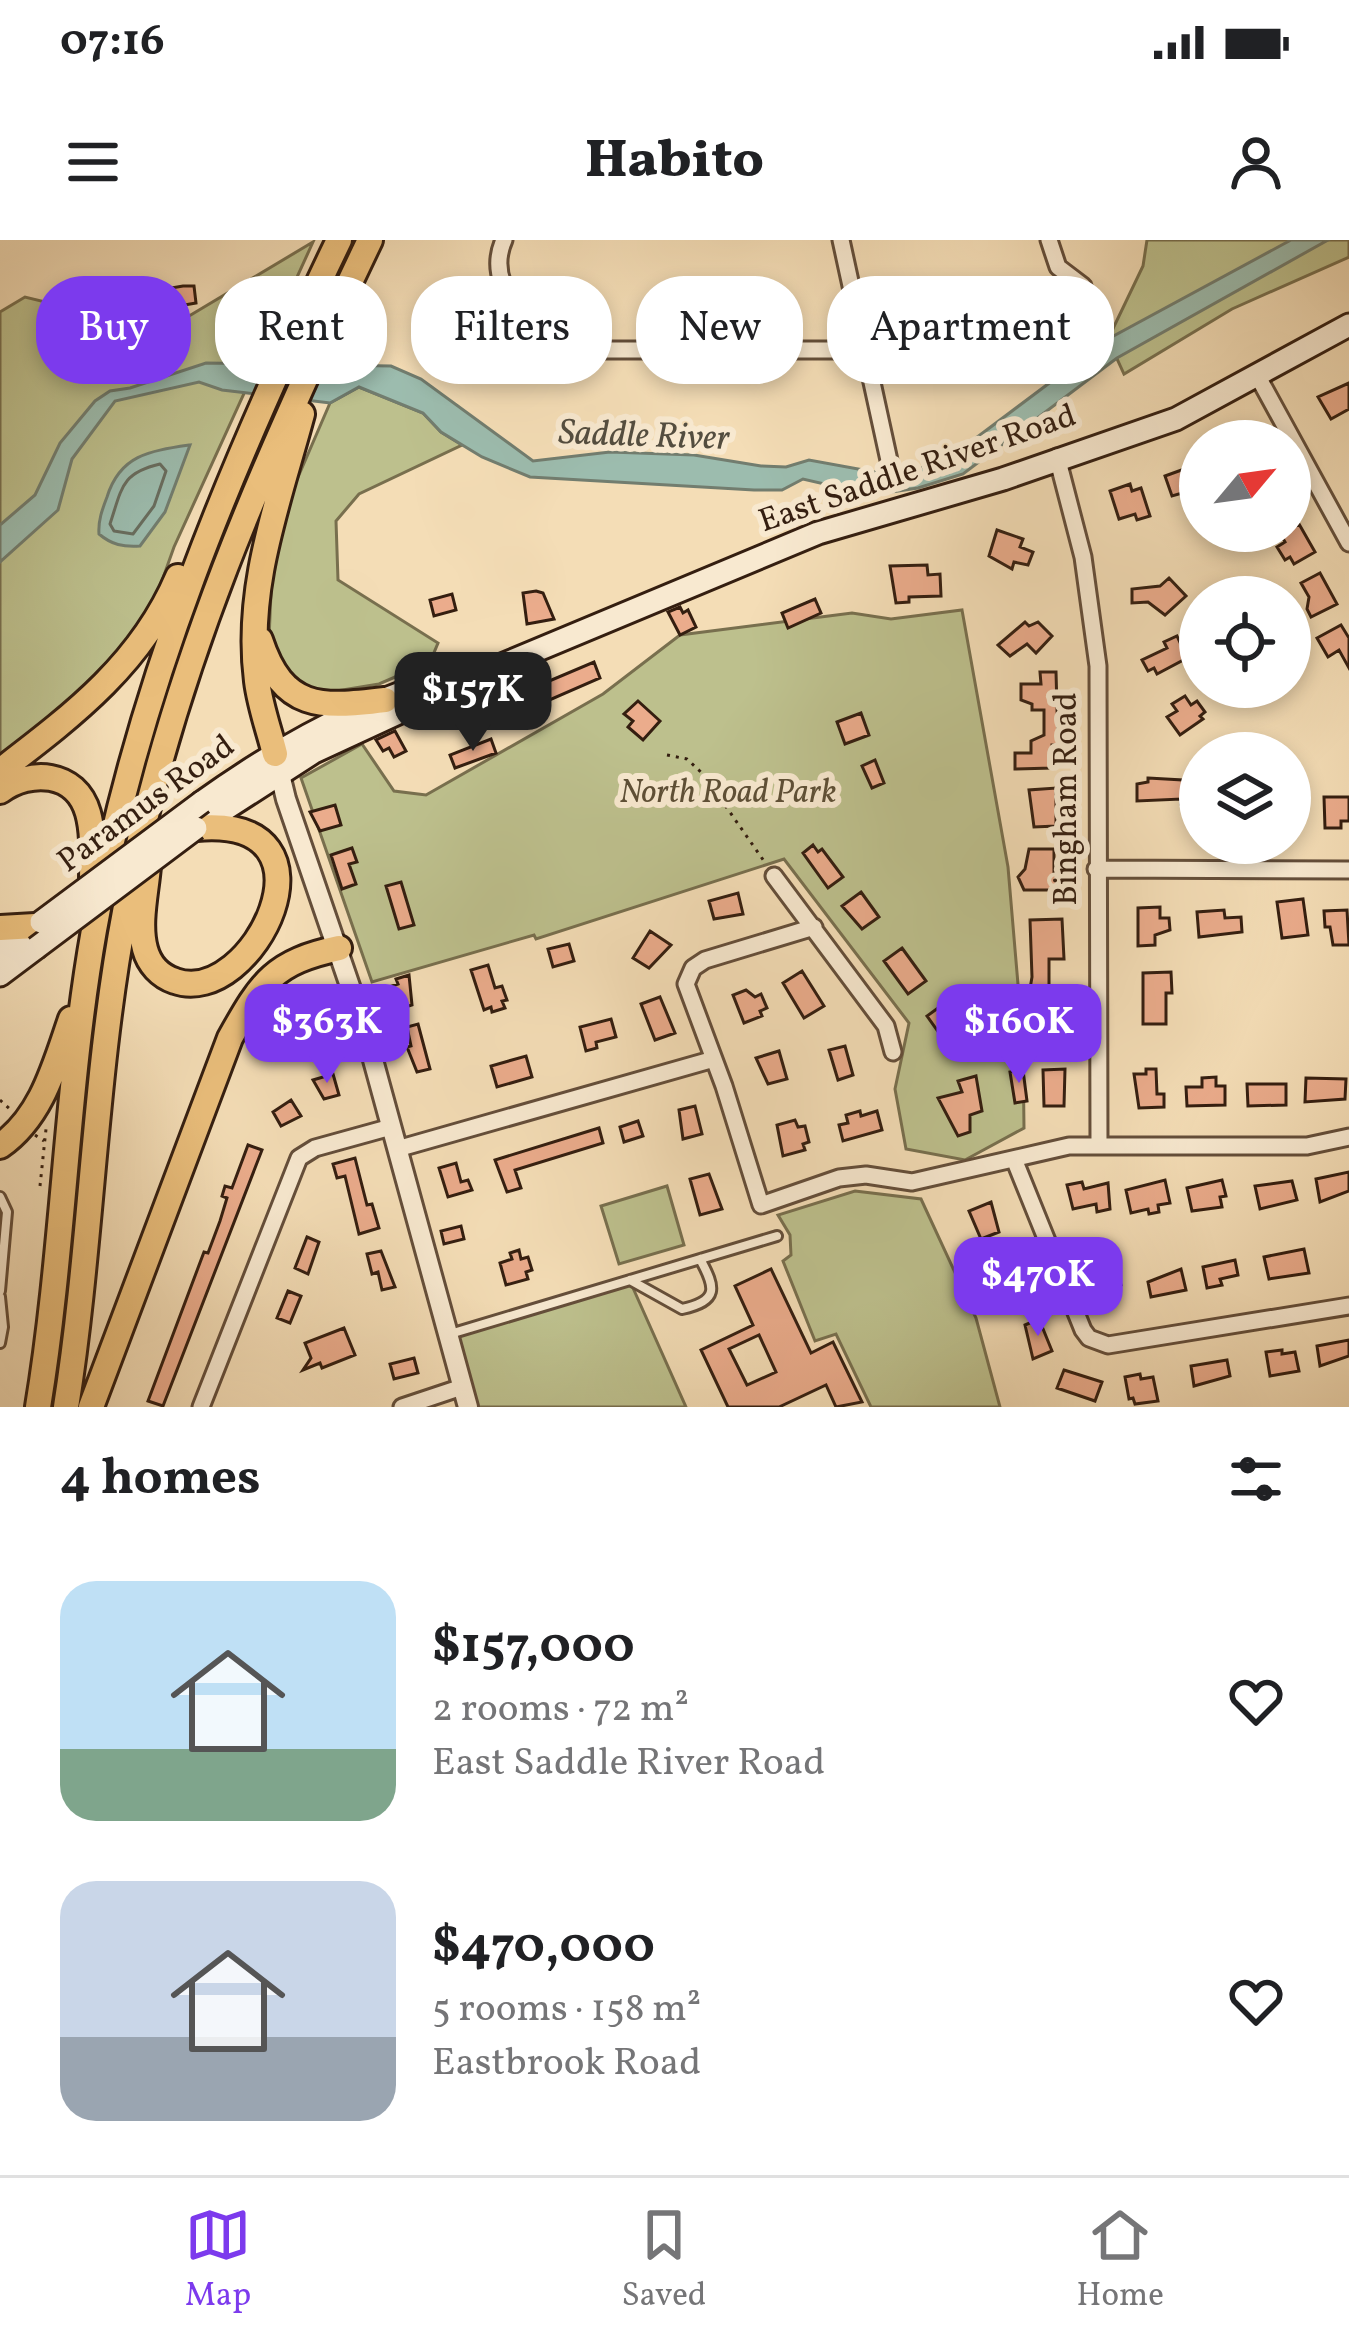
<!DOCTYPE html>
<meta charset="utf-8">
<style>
body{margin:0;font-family:Vollkorn,serif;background:#f6f6f6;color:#202124;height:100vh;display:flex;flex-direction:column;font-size:45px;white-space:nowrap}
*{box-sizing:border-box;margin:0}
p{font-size:39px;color:#757577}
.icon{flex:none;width:66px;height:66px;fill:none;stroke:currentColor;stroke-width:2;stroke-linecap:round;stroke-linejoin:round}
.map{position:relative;height:1167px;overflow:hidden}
.panel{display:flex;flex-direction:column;background:#fff;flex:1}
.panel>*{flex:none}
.hud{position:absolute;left:36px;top:36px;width:1278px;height:108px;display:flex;gap:24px}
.needle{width:78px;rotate:61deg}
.fabs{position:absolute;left:1179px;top:180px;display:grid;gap:24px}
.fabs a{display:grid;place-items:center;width:132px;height:132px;border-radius:50%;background:#fff;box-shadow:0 6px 18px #0003;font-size:60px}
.price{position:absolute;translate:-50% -102px;padding:0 27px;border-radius:24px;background:#7c3aed;color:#fff;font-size:39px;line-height:78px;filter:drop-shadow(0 3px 6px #0008)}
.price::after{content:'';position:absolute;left:50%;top:72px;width:36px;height:27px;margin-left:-18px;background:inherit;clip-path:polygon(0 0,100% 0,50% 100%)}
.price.active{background:#222;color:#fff}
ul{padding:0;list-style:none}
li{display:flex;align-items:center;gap:36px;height:300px;padding:0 60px}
li span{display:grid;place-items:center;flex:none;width:336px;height:240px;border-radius:36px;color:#555}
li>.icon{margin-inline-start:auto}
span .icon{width:144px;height:144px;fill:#fffc;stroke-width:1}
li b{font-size:51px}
h2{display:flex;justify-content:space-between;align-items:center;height:144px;padding:0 60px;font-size:51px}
.pill{padding:0 42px;border-radius:48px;background:#fff;box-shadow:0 6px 18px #0003;font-size:42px;line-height:108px}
.pill.active{background:#7c3aed;color:#fff}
.status{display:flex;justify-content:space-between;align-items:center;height:84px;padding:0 60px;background:#fff;direction:ltr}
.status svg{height:33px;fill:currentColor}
header{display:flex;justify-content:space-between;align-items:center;height:156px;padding:0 60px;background:#fff;font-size:54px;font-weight:800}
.dock{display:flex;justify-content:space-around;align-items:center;height:168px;border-top:3px solid #e0e0e0;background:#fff;font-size:33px;color:#757577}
.dock a{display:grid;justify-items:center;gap:6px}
.dock .active{color:#7c3aed}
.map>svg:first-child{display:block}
</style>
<div class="status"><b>07:16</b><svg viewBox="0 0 49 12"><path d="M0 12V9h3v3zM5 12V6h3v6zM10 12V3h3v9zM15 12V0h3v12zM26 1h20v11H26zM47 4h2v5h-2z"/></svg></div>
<header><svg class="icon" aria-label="menu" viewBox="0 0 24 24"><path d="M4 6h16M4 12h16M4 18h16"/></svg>Habito<svg class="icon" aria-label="person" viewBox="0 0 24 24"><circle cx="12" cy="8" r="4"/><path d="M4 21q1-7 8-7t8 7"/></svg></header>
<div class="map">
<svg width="1349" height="1167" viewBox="0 0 1349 1167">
<rect width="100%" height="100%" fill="#f4ddb6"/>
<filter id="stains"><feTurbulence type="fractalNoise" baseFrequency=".00167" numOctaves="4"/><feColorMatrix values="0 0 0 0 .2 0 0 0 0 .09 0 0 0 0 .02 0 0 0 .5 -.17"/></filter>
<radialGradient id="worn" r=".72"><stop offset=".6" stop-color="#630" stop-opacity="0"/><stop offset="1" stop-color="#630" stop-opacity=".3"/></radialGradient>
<path fill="#bdc08d" stroke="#786f4e" stroke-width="3" d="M1147 0H1349V17L1232 69 1124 134 1108 99 1143 26Z
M313 2 174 307 142 397 0 525V72L25 57 164 91Z
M359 147 423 173 441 192 462 205 359 254 336 281 338 340 438 403 430 422 379 444 312 455 268 422 273 306 267 309 330 163Z
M962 370 1008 627 1023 803 1024 888 965 920 906 909 895 849 909 783 784 619 536 699 534 695 372 742 301 538 362 504 394 551 426 555 603 454 680 395 852 373 891 379Z
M667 946 684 1005 619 1024 601 966Z
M855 951 921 959 976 1078 1000 1167H871L836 1094 815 1101 783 1021 791 1015 790 995 778 975Z
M629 1039 686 1167H477L454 1093Z"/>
<path fill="#9cbcae" stroke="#727d6f" stroke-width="3" d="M1291 0H1328L1117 118 963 234 918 248 872 255 803 239 782 250H754L530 237 482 217 441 192 423 173 359 147 330 163 222 150 199 142 115 161 72 219 58 270 0 322V285L35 255 60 203 95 161 110 151 130 148 206 123 391 126 421 139 533 221 610 212 694 215 761 226 786 227 809 220 880 233 940 225 1108 99Z
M190 205 165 272 140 306C123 307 112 305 99 294 98 281 102 270 107 257 120 215 149 211 190 205Z"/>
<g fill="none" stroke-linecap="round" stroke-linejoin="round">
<path stroke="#686d5f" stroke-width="3" d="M160 224 166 231 154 266 133 294 114 291 110 284C122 248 121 233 160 224Z"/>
</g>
<path fill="#ebac8c" stroke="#341e10" stroke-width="3" fill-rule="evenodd" d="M183 46H194L196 63 173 67 171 58 149 61 148 52Z
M126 55 129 69 104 73 102 58Z
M1349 143V169L1331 179 1318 157Z
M1187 228 1193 250 1172 256 1165 236Z
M1130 244 1132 251 1141 248 1150 276 1137 280 1135 274 1119 279 1110 251Z
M1299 284 1315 312 1294 324 1290 317 1285 320 1277 307 1285 302 1281 295Z
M997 290 1023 299 1020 307 1033 312 1028 325 1014 322 1012 329 989 316Z
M927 325 928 335 940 334 941 356 909 357V362L896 363 890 326Z
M1320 333 1337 364 1311 377 1307 369 1309 357 1301 343Z
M1169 338 1186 356 1165 375 1148 362 1132 363V349L1160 346Z
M536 351 543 353 554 379 527 384 523 353Z
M452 354 456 370 434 376 430 360Z
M815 359 821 373 788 388 782 373Z
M680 367 683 373 688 370 696 387 680 395 668 372Z
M1025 382 1029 386 1038 382 1052 396 1036 413 1027 404 1010 416 998 405Z
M1341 385 1349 398V428L1339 410 1328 417 1317 398Z
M1177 396 1187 418 1157 434 1154 428 1148 431 1142 420 1167 408 1164 402Z
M594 422 600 438 540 464 544 474 520 484 509 458Z
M1040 432H1056L1058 505H1052V528L1015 529V513H1031V501L1044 495V470H1032V464L1021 460V444H1041Z
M1185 456 1191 465 1197 461 1205 472 1200 476 1203 479 1180 495 1167 477 1177 471 1172 464Z
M638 461 660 481 643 500 628 487 633 481 624 474Z
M861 473 869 495 845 504 837 482Z
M395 491 406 511 394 517 389 508 383 511 376 500Z
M491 499 496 513 455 528 450 515Z
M875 520 884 543 872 548 862 526Z
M1148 538 1200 541V563L1181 564V559L1137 561V544L1148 542Z
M1056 548V586L1034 587 1029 550Z
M1324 557H1349V581H1341V588H1325Z
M335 565 341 585 320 591 310 572Z
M813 605 818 612 822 609 843 637 828 648 803 613Z
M352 608 357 622 349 624 356 644 342 649 331 615Z
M1029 609H1054V634H1065V650H1024L1018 637 1025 629Z
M401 642 414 685 399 689 386 646Z
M861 652 879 677 862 689 842 666Z
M738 653 743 674 714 679 709 661Z
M1303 659 1308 695 1282 698 1277 662Z
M1160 667V678H1169L1170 690 1155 695V705L1138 706V668Z
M1224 670 1225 678 1241 677 1242 692 1199 697 1197 672Z
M1347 670 1349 705H1333L1330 687H1325L1324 671Z
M1062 679 1064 719H1049V749H1055L1053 789H1035L1033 757 1029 755 1032 737 1030 680Z
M650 691 671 705 649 728 633 718Z
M569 704 574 721 553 727 548 709Z
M902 708 926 741 908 754 884 721Z
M488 725 495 748 502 746 507 760 502 761 505 768 492 772 491 767 484 770 471 730Z
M802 731 824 766 804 778 783 743Z
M1171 732 1172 753H1166V784H1143V733Z
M409 735 412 765 396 770 389 747 398 744 396 739Z
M746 750 755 757 761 754 767 768 760 771 762 776 744 783 733 755Z
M660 757 675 793 655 800 641 764Z
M317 761 327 814 313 817 303 764Z
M938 768 940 772 945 769 959 789 944 800 927 776Z
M611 779 616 797 596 802 597 808 586 811 580 787Z
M418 784 430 829 417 832 407 807 411 806 407 787Z
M845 806 853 835 838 840 829 810Z
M779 811 787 839 768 844 756 818Z
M526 816 532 837 497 847 491 826Z
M1065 829 1064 866H1044L1043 830Z
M1146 829H1156L1157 854H1164V867L1139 868 1134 834H1146Z
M1023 830 1027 861 1015 863 1010 832Z
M333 834 339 855 324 859 313 840Z
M976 836 982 871 970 875V892L958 896 938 858 962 852 958 841Z
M1216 837V846H1225V865L1187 866 1186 847H1202V838Z
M1306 838 1346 839 1345 859 1305 862Z
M1247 844H1286V865L1248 866Z
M291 860 301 876 281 886 273 872Z
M695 866 702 894 683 899 679 870Z
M860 871 861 876 877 871 882 890 843 901 839 885 848 883 846 875Z
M795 880 798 887 805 886 809 902 803 904 805 910 783 916 777 885Z
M638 881 643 896 624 902 620 887Z
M599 888 603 903 515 930 521 948 507 952 495 920Z
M248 905 262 910 163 1166 148 1161 204 1012 208 1013 220 981 227 958 222 956 225 946 232 948Z
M355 918 367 965 372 964 379 988 359 994 345 936 337 938 333 924Z
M456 923 461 942 468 940 472 950 448 957 439 928Z
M1349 932V951L1320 962 1316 939Z
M709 934 722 969 700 975 690 939Z
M1165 940 1170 963 1158 965 1159 972 1149 974 1148 969 1131 973 1126 950Z
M1222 940 1226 956 1220 957 1222 967 1192 971 1187 948Z
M1292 941 1297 960 1260 969 1255 946Z
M1082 942 1084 949 1108 943 1110 969 1097 972 1096 964 1073 969 1067 945Z
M991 962 999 992 981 999 969 971Z
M461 986 464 999 444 1004 441 991Z
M307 997 319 1002 308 1034 295 1028Z
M1110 1007 1121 1045 1103 1049 1095 1010Z
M1304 1009 1309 1033 1269 1039 1264 1017Z
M519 1010 521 1019 528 1017 532 1030 526 1032 528 1039 506 1045 500 1023 512 1019 510 1013Z
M381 1011 395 1047 382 1050 378 1032 372 1034 367 1014Z
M1014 1020 1029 1062 1008 1071 993 1045 1004 1037 999 1026Z
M1235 1020 1238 1035 1220 1039 1222 1045 1207 1048 1203 1027Z
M771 1029 811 1113 833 1102 862 1162 836 1167 826 1145 779 1167H728L701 1110 753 1085 735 1046ZM759 1095 776 1132 747 1145 729 1109Z
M1181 1029 1186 1050 1151 1057 1148 1042Z
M288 1051 301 1056 290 1083 277 1078Z
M1039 1079 1052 1111 1033 1119 1025 1085Z
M344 1088 355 1115 322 1128 320 1123 303 1130 311 1118 305 1103Z
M1349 1100V1116L1320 1126 1317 1106Z
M1282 1110V1114L1295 1112 1299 1131 1270 1136 1266 1112Z
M414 1118 418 1133 394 1139 390 1124Z
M1227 1120 1230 1136 1194 1146 1191 1126Z
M1064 1130 1102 1142 1095 1161 1057 1148Z
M1140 1134 1141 1139 1153 1137 1158 1161 1135 1164 1133 1158 1129 1159 1125 1137Z"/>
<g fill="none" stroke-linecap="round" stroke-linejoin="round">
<defs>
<path id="service" d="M0 957 7 972 0 1051
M630 1040 682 1069C719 1061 716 1048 700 1019
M0 1057 3 1087 0 1103
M450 1094 777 996"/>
<path id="minor" d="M504 0C483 47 530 85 566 110H866
M841 0 890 225
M1049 0 1058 27 1083 46
M1257 135 1349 303
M1057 217 1083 317 1098 426 1099 906
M1096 629 1349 630
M774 636 886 786 893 812
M814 687 705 720 693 728 686 744 724 846 761 965 839 938 866 935 912 942 1069 906H1307L1349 897
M397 909 714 819
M1014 919 1083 1090 1089 1098 1108 1105 1349 1066
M201 1167 299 918 315 908 391 887
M402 1167 462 1147"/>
<path id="tertiary" d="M277 522 286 559 364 787 468 1167"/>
<path id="secondary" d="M202 562C275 510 356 463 443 440
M196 588 314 512 502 425 818 293 1003 239 1176 179 1349 85
M0 713 40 683
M0 735 36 708"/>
<path id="trunk" d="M260 400C283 470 320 468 385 460
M275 514C269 490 260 466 257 441 245 348 278 263 302 174
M0 531C73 475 141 424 178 337
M0 551C30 529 76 531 88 573 94 594 92 620 92 642
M148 626C146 652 138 683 145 709 149 724 160 736 175 741 252 769 350 574 196 588
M0 688 35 686
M0 906C42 877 55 825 71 779
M38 1167C64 1009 66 848 94 690 136 448 233 220 339 0
M66 1167C92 1003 94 835 125 672 168 436 267 215 370 0
M91 1167 230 798C262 741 274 722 339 708"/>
</defs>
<use href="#service" stroke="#644e3a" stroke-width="14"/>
<use href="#minor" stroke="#644e3a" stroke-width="21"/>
<use href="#tertiary" stroke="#644e3a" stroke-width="24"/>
<use href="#secondary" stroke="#341e10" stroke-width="27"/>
<use href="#trunk" stroke="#341e10" stroke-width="30"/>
<path stroke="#341e10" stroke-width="3" stroke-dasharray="3 6" stroke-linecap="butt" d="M667 515 687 519 704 535 766 624
M0 860 12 871
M35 895 44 901
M40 946 46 889"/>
<use href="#service" stroke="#f8e9d0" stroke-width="8"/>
<use href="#minor" stroke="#f8e9d0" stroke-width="15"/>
<use href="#tertiary" stroke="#f8e9d0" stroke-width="18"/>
<use href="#secondary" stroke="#f8e9d0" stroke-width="21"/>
<use href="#trunk" stroke="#eabe7b" stroke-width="24"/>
<defs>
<path id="secondary-bridge" d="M41 682 202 562
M36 708 196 588"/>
</defs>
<use href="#secondary-bridge" stroke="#341e10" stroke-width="27" stroke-linecap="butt"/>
<use href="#secondary-bridge" stroke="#f8e9d0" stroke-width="21"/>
</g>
<g text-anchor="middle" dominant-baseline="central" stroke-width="12" stroke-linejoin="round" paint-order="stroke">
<g font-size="33" fill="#341e10" stroke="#f8e9d0">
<text transform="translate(918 230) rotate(-19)">East Saddle River Road</text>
<text transform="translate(1068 559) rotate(-90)">Bingham Road</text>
<text transform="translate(147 565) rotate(-36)">Paramus Road</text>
</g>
<g font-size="33" font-style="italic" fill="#5d4f36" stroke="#f8e9d0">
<text x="728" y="554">North Road Park</text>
</g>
<g font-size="36" font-style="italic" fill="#534d3f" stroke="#f8e9d0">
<text transform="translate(644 197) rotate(2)">Saddle River</text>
</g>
</g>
<rect width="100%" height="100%" filter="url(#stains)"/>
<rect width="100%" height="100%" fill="url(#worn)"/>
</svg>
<div class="fabs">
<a><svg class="needle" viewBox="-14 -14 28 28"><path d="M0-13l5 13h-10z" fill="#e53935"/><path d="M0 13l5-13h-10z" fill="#757577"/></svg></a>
<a><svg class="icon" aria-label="locate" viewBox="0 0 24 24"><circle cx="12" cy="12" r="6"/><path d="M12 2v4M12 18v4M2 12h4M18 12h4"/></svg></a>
<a><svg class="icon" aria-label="layers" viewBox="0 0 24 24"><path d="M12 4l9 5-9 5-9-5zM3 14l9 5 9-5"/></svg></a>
</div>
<b class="price active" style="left:473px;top:514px">$157K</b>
<b class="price" style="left:327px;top:846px">$363K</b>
<b class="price" style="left:1019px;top:846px">$160K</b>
<b class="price" style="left:1038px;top:1099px">$470K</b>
<div class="hud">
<a class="pill active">Buy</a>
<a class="pill">Rent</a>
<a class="pill">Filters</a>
<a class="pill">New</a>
<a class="pill">Apartment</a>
</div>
</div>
<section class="panel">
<h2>4 homes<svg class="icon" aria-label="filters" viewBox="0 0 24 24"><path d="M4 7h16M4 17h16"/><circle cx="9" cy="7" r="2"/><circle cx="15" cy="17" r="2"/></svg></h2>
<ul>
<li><span style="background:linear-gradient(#bfe0f5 70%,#7fa58c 0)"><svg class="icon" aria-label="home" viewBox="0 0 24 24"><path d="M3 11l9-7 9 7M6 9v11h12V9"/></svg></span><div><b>$157,000</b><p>2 rooms · 72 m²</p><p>East Saddle River Road</p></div><svg class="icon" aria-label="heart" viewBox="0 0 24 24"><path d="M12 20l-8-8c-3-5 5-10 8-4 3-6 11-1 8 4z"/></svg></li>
<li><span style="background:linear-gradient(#c9d6e8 65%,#9aa5b1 0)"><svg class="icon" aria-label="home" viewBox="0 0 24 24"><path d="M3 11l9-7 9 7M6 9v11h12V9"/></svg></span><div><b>$470,000</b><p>5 rooms · 158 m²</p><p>Eastbrook Road</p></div><svg class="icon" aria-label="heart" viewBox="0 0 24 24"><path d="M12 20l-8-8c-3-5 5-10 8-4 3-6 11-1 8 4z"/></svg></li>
</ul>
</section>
<nav class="dock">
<a class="active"><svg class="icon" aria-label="map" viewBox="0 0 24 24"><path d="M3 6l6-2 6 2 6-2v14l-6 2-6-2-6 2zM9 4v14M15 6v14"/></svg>Map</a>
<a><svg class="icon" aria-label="saved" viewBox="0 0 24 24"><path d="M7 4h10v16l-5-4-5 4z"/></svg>Saved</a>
<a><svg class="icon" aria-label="home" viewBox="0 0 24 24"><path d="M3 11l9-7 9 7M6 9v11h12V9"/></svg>Home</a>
</nav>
